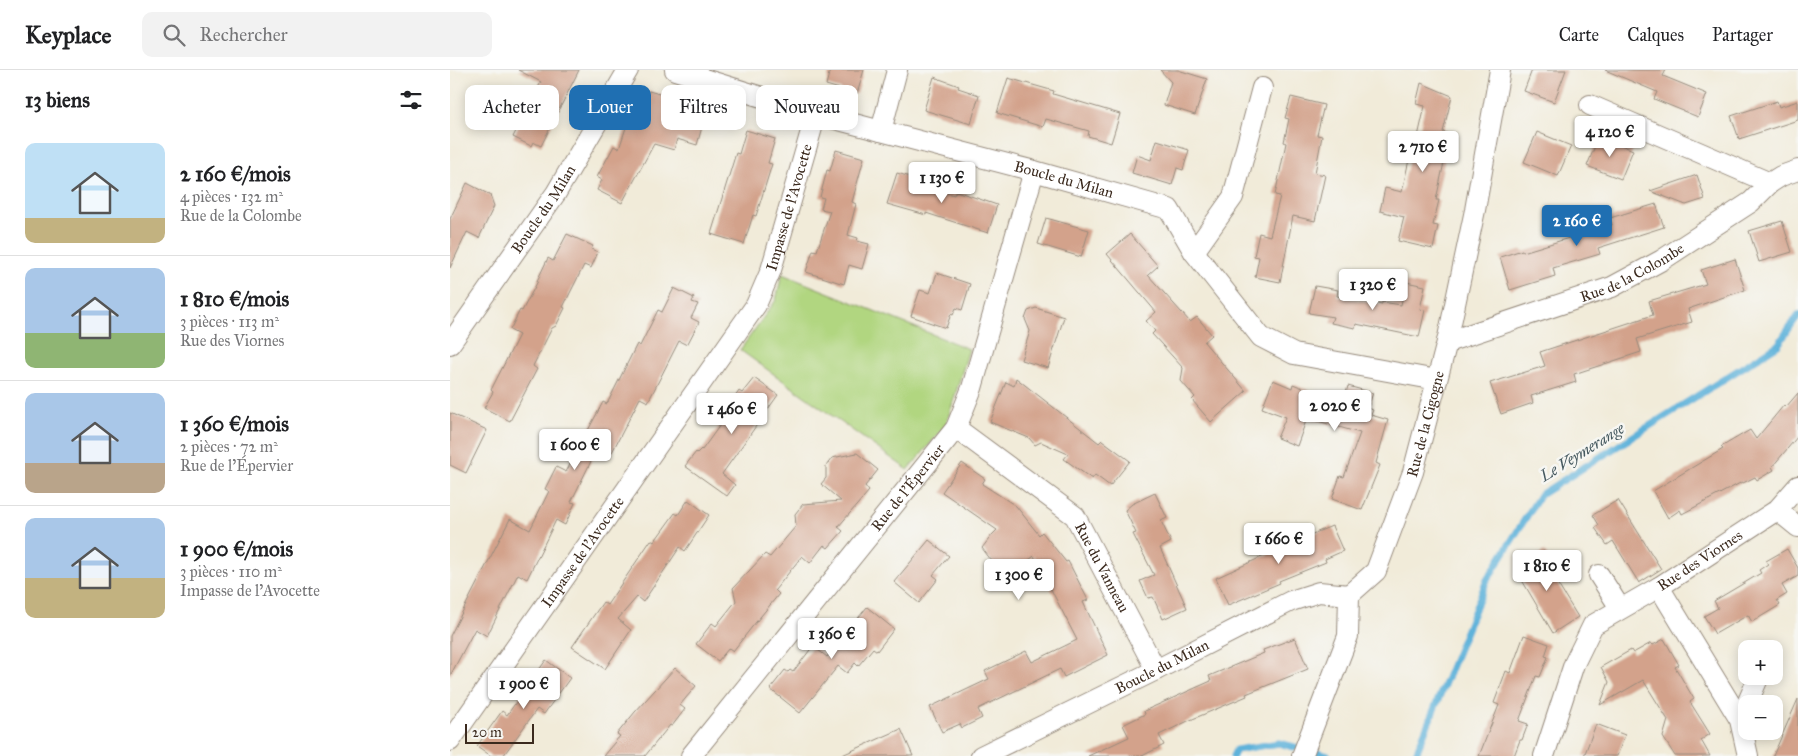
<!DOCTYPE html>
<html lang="fr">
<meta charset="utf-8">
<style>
body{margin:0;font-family:"IM FELL Great Primer",serif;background:#f2f2f2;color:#202124;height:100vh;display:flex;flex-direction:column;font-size:19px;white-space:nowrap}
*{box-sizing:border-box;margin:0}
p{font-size:16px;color:#757577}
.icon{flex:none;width:28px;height:28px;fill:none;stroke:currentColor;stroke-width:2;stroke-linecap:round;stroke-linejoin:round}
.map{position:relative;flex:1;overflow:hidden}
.drawer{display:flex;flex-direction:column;background:#fff;width:450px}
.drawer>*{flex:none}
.hud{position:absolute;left:15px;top:15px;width:475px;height:45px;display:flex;gap:10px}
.buttons{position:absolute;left:1288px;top:570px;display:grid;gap:10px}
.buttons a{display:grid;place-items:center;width:45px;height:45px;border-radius:10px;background:#fff;box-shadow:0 2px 12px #0003;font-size:25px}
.scale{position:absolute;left:15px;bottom:12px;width:69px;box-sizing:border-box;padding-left:5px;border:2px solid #3b2a1e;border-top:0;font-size:14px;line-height:18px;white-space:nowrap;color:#3b2a1e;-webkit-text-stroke:4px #f6f6f2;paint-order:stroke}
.price{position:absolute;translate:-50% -42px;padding:0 11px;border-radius:5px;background:#fff;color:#222;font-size:16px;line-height:32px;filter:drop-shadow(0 1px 2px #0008)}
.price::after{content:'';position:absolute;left:50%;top:30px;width:15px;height:11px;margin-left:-8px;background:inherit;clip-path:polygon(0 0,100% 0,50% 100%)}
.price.on{background:#1f6fb2;color:#fff}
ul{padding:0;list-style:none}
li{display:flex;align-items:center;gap:15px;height:125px;padding:0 25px}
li+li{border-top:1px solid #e0e0e0}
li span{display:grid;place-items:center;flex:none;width:140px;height:100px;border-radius:10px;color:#555}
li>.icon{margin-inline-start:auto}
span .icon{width:60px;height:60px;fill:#fffc;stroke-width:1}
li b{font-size:21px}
h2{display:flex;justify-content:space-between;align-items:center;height:60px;padding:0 25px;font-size:21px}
.tag{padding:0 18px;border-radius:10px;background:#fff;box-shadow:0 2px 12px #0003;font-size:18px;line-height:45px}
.tag.on{background:#1f6fb2;color:#fff}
header{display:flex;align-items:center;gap:30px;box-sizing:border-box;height:70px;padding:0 25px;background:#fff;border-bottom:1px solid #e0e0e0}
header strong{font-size:24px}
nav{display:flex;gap:28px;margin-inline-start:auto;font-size:18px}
.search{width:350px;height:45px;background:#f2f2f2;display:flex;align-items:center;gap:12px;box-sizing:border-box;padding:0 18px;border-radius:10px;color:#757577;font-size:19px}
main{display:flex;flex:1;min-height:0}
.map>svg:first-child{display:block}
</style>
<header>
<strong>Keyplace</strong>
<div class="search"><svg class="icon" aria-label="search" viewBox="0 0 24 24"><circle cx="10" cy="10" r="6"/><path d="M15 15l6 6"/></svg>Rechercher</div>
<nav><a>Carte</a><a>Calques</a><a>Partager</a></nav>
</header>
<main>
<section class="drawer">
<h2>13 biens<svg class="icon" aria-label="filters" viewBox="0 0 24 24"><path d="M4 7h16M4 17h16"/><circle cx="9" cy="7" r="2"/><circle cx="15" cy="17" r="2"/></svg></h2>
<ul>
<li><span style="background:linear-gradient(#bfe0f5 75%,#c2b280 0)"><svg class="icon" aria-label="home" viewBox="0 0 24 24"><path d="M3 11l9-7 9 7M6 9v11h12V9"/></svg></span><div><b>2 160 €/mois</b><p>4 pièces · 132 m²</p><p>Rue de la Colombe</p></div></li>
<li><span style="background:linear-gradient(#a9c7e8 65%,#8fb573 0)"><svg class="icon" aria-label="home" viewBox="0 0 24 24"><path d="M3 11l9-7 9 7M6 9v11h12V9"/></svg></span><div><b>1 810 €/mois</b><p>3 pièces · 113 m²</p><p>Rue des Viornes</p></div></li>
<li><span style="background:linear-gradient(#a9c7e8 70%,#b9a48a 0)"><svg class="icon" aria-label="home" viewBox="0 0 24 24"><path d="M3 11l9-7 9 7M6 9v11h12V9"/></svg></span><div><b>1 360 €/mois</b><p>2 pièces · 72 m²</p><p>Rue de l'Épervier</p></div></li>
<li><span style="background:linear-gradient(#a9c7e8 60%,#c2b280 0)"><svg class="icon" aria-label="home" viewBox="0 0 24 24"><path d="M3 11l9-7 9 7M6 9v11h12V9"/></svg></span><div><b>1 900 €/mois</b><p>3 pièces · 110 m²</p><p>Impasse de l'Avocette</p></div></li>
</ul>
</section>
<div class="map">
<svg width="1348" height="686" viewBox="0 0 1348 686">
<rect width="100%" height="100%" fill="#f6f6f2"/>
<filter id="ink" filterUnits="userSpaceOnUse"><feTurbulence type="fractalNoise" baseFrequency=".02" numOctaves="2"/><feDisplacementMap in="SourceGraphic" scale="10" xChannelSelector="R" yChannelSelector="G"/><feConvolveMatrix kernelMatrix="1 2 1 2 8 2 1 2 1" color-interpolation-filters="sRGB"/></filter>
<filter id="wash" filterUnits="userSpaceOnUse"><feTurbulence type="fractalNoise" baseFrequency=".0096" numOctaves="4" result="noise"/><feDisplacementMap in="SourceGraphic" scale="20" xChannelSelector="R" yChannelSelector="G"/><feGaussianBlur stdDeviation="1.12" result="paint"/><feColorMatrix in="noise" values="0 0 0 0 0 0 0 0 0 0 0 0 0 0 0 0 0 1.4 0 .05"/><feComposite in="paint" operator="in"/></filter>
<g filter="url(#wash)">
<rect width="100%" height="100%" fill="#f1ebd9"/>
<path fill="#b1d680" stroke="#76804f" d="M332 204 519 279 496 355 458 400 290 280 326 230Z"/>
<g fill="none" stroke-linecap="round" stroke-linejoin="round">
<path stroke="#5eb2da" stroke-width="7" d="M783 686 786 680 829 673 878 686
M965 686 1037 510 1090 425 1328 275 1348 245"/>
</g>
<g id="blocks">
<path fill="#d3a28b" d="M68 0H129L91 76 83 72 81 76 63 67 91 12Z
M380 0H414L407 24 376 15Z
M710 0H728L757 9 745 45 714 35 721 12Z
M1082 0H1116L1104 32 1074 21Z
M1155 0H1216L1213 6 1257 24 1248 47 1204 29 1207 22Z
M484 7 509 16 508 18 529 25 521 54 474 40Z
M558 8 604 21 603 24 670 44 661 73 638 66 639 61 596 49 593 57 547 43Z
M971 13 1002 26 993 62 1003 65 999 83H996L986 130H989L983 155 988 156 983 179 948 171 954 147 930 141 935 118 952 122 963 71H967L975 36 966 34Z
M199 21 223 28 222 31 256 42 247 75 227 69 224 80 204 74 172 133 147 120 152 110 147 107 164 76 169 79 185 30 195 34Z
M841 27 874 35 867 65 872 66 865 103 875 105 865 151 843 146 830 212 805 207 809 187 804 186 809 163 820 166 830 126 825 125 836 73 834 72 839 49 835 48Z
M1327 31 1329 37 1348 31V50L1289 69 1281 46Z
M296 60 325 69 318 93 322 94 306 146 303 145 294 174 261 164 286 83 289 84Z
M1087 62 1121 76 1108 106 1074 92Z
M1149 66 1183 80 1171 109 1137 96Z
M707 70 739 80 733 100 727 98 722 115 682 103 687 85 701 90Z
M386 80 414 88 402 132 406 134 398 165 408 168 407 171 419 174 412 199 399 195 394 214 356 202 363 180 367 181 380 141 371 139 374 128 370 127 377 100 380 101Z
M447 103 464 108 463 112 504 125 506 121 547 135 538 163 476 143V145L437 134Z
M1247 105 1255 129 1236 135 1200 121Z
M17 113 40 125 44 136 29 168 17 162 0 198V149Z
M1206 134 1214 157 1148 178 1150 184 1103 198 1105 206 1060 220 1050 187 1072 180 1073 182 1162 155 1160 148Z
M596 148 639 160 631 187 588 174Z
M1332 151 1342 182 1309 192 1299 161Z
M117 164 143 176 141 179 148 182 141 198 134 195 113 237 115 238 106 256 102 258 83 296 87 299 60 351 34 338 43 322 41 320 69 265 60 260 70 240 72 241 88 211H87L98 188 103 191Z
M680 164 708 196 698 205 740 252 747 247 762 265 754 272 796 321 761 352 742 330 745 327 731 311 733 298 702 264 705 261 696 251 706 242 657 184Z
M1285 189 1295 220 1238 239 1242 252 1187 269 1191 282 1124 304 1126 312 1081 326 1083 333 1051 344 1040 313 1095 296 1090 282 1203 245 1199 231 1256 214 1251 200Z
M487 203 520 214 512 240 506 238 503 245 501 244 496 258 461 246 470 220 480 223Z
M956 212 975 216 970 239 975 240 969 267 906 254 905 258 881 253 883 247 859 243 865 216 888 220 887 226 932 234V232L951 235Z
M224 218 244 228 242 232 248 234 241 248 249 252 237 275 229 271 198 332 190 328 159 388 146 381 121 432 125 433 115 455 106 450 77 509 68 504 37 566 25 559 0 606V566L60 449 80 460 99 421 95 419 106 397 116 402 153 332 157 334 187 274 190 276 208 240 212 242Z
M586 238 614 247 598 298 571 290 580 261 575 249 578 241Z
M304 308 328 325 272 404 285 415 277 426 235 396 246 382 247 383 251 379 252 380 278 344 275 342 289 321 292 323Z
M566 308 649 373 652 370 680 391 660 416 645 405 642 409 614 389 618 384 591 372 585 375 579 368 540 352 556 312 564 316Z
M823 310 842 318 843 314 893 334 898 316 923 323 918 338 923 340 921 345 938 350 926 393 930 395 912 440 882 429 890 406 894 407 910 363 857 348 847 376 827 368 836 347 812 338Z
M1348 323V366L1322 397 1324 400 1307 410 1305 407 1293 413 1292 412 1232 444 1230 440 1218 448 1203 421 1273 379 1271 377 1300 360 1306 369 1334 335 1336 337Z
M0 343 37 360 16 403 0 395Z
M407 383 428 400 415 416 419 421 388 457 393 461 378 478 374 475 360 493 352 486 325 520 329 524 302 557 283 581 279 578 268 591 246 574 262 553 266 556 286 531 283 518 315 484 320 487 346 456 345 444 353 434 391 431 371 414 376 408V396L382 388Z
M512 393 535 409 532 414 566 436 589 465 592 462 616 492 618 491 638 530 633 532 658 585 614 607 610 599 528 639 532 648 512 658 510 654 492 662 480 637 539 609 535 601 576 581 582 592 627 570 584 486 553 511 541 496 544 494 532 478 542 465 547 460 492 422Z
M705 423 717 448 711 451 721 472 710 478 737 538 713 549 703 527 698 528 690 511 704 505 683 464 686 463 675 440 682 434Z
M238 430 259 445 235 481 230 477 193 532 187 527 168 549 181 560 155 599 122 577 153 532 157 535 201 470 204 472 225 443 228 445Z
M1168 430 1211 499 1189 513 1163 471 1157 475 1145 458 1149 455 1143 445Z
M882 456 893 481 875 489 876 492 829 511 830 513 778 535 766 508 829 479 828 478Z
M479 470 499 486 483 505 488 509 469 533 444 512Z
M1337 479 1348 498V506L1332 515 1337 524 1327 530 1330 535 1302 552 1298 545 1265 564 1254 546 1268 538 1264 531 1311 503 1309 500 1318 494 1316 491Z
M1094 481 1105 498 1102 500 1109 512 1107 513 1128 547 1103 563 1066 500Z
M417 537 444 559 427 581 423 578 408 596 405 593 397 603 388 596 350 643 320 619 335 600 338 602 340 600 343 602 363 576 377 587Z
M1074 565 1099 574 1095 586 1098 587 1090 607 1086 606 1069 651 1078 654 1072 670H1070L1064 686H1029L1049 635 1044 633 1056 601 1060 603Z
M845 568 858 599 796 624 797 626 738 651 709 665 714 675 692 686H638L679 667 673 655 695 644 694 641 761 611 759 606 814 583 813 580Z
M1214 569 1229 595 1225 597 1244 629 1240 632 1260 664 1251 670 1260 686H1225L1213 667 1218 650 1193 610 1150 635 1159 612 1151 597 1181 580 1183 583 1201 573 1203 575Z
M96 590 120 608 94 644 87 639 53 686H41L27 676 52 641 57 645Z
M225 598 246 616 230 635 235 639 222 656 220 655 195 686H153L170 666 167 664 185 642Z
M1348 629V686H1323Z
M1146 654 1175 665 1167 686H1134Z
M451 659 463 686H390Z"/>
</g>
</g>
<g filter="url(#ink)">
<use href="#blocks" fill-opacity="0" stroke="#968a7c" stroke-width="1"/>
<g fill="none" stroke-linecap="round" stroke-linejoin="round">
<defs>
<g id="minor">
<path id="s1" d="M225 0 366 44 584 101 719 139 744 182 811 267 844 284 987 310"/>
<path d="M1140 35 1320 113"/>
<path d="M431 61 447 0"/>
<path d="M744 182 783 127 812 18"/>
<path id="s2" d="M997 272 1162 217 1212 190 1301 132 1320 113 1331 106 1348 100"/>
<path id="s3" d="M0 274 106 123 178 0"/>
<path id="s4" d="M506 358 625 446 706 600"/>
<path d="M1327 440 1348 457"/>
<path d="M1149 505 1170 538"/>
<path d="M1209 517 1290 650 1298 686"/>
<path d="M1297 634 1309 606"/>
<path id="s5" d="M0 671 306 235 321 200 366 44"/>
<path id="s6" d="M241 686 506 358 522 318 584 101"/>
<path id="s7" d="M531 686 706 600 841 531 869 522 899 525"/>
<path id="s8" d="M852 686 898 566 899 525 926 501 963 402 997 272 1025 140 1050 0"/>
<path id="s9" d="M1094 686 1124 594 1143 555 1209 517 1327 440 1348 416"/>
</g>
</defs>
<use href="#minor" stroke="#968a7c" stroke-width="22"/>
<use href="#minor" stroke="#fff" stroke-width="20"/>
</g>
</g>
<g text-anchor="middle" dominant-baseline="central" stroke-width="5" stroke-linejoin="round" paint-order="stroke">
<g font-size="15" fill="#3b2a1e" stroke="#f6f6f2">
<text stroke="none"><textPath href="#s1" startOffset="404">Boucle du Milan</textPath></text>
<text stroke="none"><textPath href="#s5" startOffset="636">Impasse de l'Avocette</textPath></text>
<text stroke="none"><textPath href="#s3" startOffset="164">Boucle du Milan</textPath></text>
<text stroke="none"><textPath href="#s2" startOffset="198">Rue de la Colombe</textPath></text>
<text stroke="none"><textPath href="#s8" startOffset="361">Rue de la Cigogne</textPath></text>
<text stroke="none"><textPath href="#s6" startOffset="345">Rue de l'Épervier</textPath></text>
<text stroke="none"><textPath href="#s5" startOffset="231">Impasse de l'Avocette</textPath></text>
<text stroke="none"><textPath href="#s9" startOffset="265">Rue des Viornes</textPath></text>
<text stroke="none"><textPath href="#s4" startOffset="206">Rue du Vanneau</textPath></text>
<text stroke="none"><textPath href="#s7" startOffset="202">Boucle du Milan</textPath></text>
</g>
<g font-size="16" font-style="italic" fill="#475a60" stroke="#f6f6f2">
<text transform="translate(1132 382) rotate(-32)">Le Veymerange</text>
</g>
</g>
</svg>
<div class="buttons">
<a>+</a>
<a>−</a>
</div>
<div class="scale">20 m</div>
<b class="price" style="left:1160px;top:88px">4 120 €</b>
<b class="price" style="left:973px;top:103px">2 710 €</b>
<b class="price" style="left:492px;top:134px">1 130 €</b>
<b class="price on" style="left:1127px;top:177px">2 160 €</b>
<b class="price" style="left:923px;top:241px">1 320 €</b>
<b class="price" style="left:885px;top:362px">2 020 €</b>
<b class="price" style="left:282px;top:365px">1 460 €</b>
<b class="price" style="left:125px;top:401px">1 600 €</b>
<b class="price" style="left:829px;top:495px">1 660 €</b>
<b class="price" style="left:1097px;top:522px">1 810 €</b>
<b class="price" style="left:569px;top:531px">1 300 €</b>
<b class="price" style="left:382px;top:590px">1 360 €</b>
<b class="price" style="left:74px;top:640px">1 900 €</b>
<div class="hud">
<a class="tag">Acheter</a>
<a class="tag on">Louer</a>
<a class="tag">Filtres</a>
<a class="tag">Nouveau</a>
</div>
</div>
</main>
